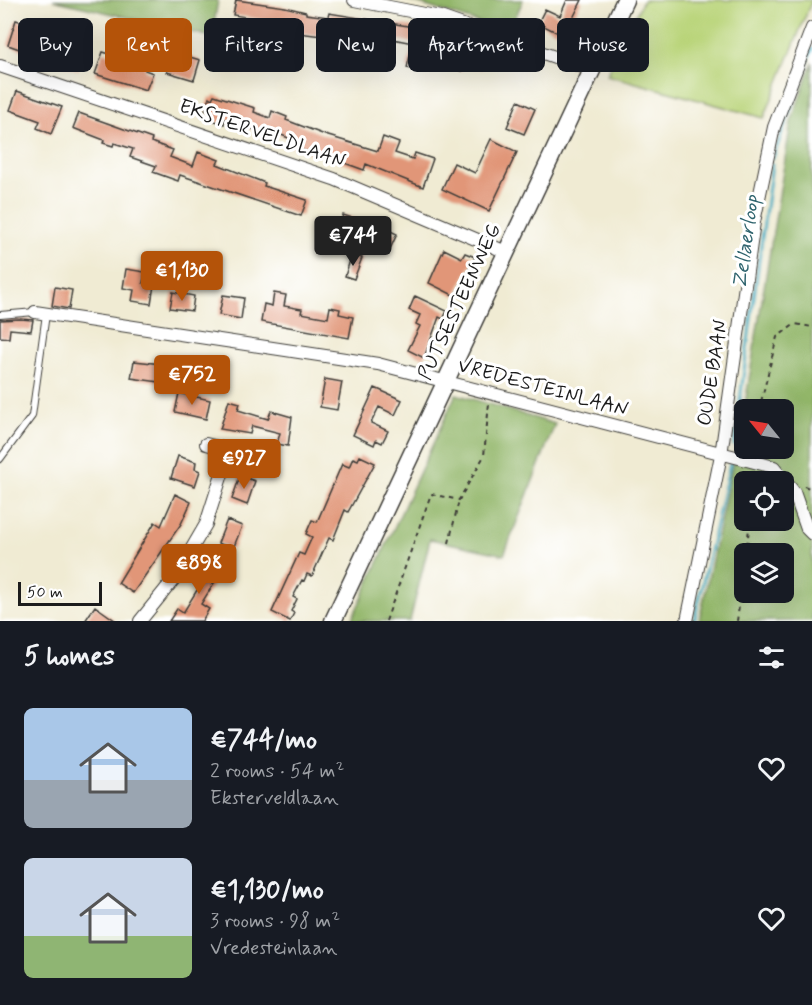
<!DOCTYPE html>
<meta charset="utf-8">
<style>
body{margin:0;font-family:Mynerve,sans-serif;background:#20242c;color:#f1f3f6;height:100vh;display:flex;flex-direction:column;font-size:22px;white-space:nowrap}
*{box-sizing:border-box;margin:0}
p{font-size:20px;color:#9ea1a6}
.icon{flex:none;width:33px;height:33px;fill:none;stroke:currentColor;stroke-width:2;stroke-linecap:round;stroke-linejoin:round}
.map{position:relative;height:621px;overflow:hidden}
.side{display:flex;flex-direction:column;background:#171b24;flex:1}
.side>*{flex:none}
.guide{position:absolute;left:18px;top:18px;width:777px;height:54px;display:flex;gap:12px}
.needle{width:39px;rotate:300deg}
.tools{position:absolute;left:734px;top:399px;display:grid;gap:12px}
.tools a{display:grid;place-items:center;width:60px;height:60px;border-radius:9px;background:#171b24;box-shadow:0 6px 24px #0002;font-size:30px}
.scale{position:absolute;left:18px;bottom:15px;width:84px;box-sizing:border-box;padding-left:6px;border:3px solid #1c1c1c;border-top:0;font-size:16px;line-height:21px;white-space:nowrap;color:#1c1c1c;-webkit-text-stroke:4px #fff;paint-order:stroke}
.price{position:absolute;translate:-50% -51px;padding:0 14px;border-radius:6px;background:#b45309;color:#fff;font-size:20px;line-height:39px;filter:drop-shadow(0 2px 3px #0008)}
.price::after{content:'';position:absolute;left:50%;top:36px;width:18px;height:14px;margin-left:-9px;background:inherit;clip-path:polygon(0 0,100% 0,50% 100%)}
.price.current{background:#222;color:#fff}
ul{padding:0;list-style:none}
li{display:flex;align-items:center;gap:18px;height:150px;padding:0 24px}
li span{display:grid;place-items:center;flex:none;width:168px;height:120px;border-radius:9px;color:#555}
li>.icon{margin-inline-start:auto}
span .icon{width:72px;height:72px;fill:#fffc;stroke-width:1}
li b{font-size:26px}
h2{display:flex;justify-content:space-between;align-items:center;height:72px;padding:0 24px;font-size:26px}
.tag{padding:0 21px;border-radius:9px;background:#171b24;box-shadow:0 6px 24px #0002;font-size:21px;line-height:54px}
.tag.current{background:#b45309;color:#fff}
.map>svg:first-child{display:block}
</style>
<div class="map">
<svg width="812" height="621" viewBox="0 0 812 621">
<rect width="100%" height="100%" fill="#fff"/>
<filter id="ink" filterUnits="userSpaceOnUse"><feTurbulence type="fractalNoise" baseFrequency=".0167" numOctaves="2"/><feDisplacementMap in="SourceGraphic" scale="12" xChannelSelector="R" yChannelSelector="G"/><feConvolveMatrix kernelMatrix="1 2 1 2 8 2 1 2 1" color-interpolation-filters="sRGB"/></filter>
<filter id="wash" filterUnits="userSpaceOnUse"><feTurbulence type="fractalNoise" baseFrequency=".008" numOctaves="4" result="noise"/><feDisplacementMap in="SourceGraphic" scale="24" xChannelSelector="R" yChannelSelector="G"/><feGaussianBlur stdDeviation="1.35" result="paint"/><feColorMatrix in="noise" values="0 0 0 0 0 0 0 0 0 0 0 0 0 0 0 0 0 1.4 0 .05"/><feComposite in="paint" operator="in"/></filter>
<g filter="url(#wash)">
<rect width="100%" height="100%" fill="#f0ebd3"/>
<path fill="#b9d479" stroke="#6a784a" stroke-width="1.5" d="M643 0H812L764 118 607 75Z"/>
<path fill="#92b669" stroke="#576942" stroke-width="1.5" fill-rule="evenodd" d="M53 0H218L212 37Z
M407 0H523L509 32Z
M812 62V621H699L744 410V448H783V410H744L791 122ZM744 482H783V520H744ZM744 554H783V592H744Z
M456 394 555 424 504 555 430 539 410 621H351Z"/>
<g fill="none" stroke-linecap="round" stroke-linejoin="round">
<path stroke="#42abc1" stroke-width="3" d="M773 158 812 49
M734 445 772 164
M694 621 730 464"/>
</g>
<g id="blocks">
<path fill="#e19678" d="M236 0 285 7 306 12V14L328 17 329 13 414 27 451 35 488 52 481 69 466 61 461 71 450 66 457 51 433 46 430 60 422 58 419 71 407 68 413 43 383 37 346 32 345 39 291 32 288 47 277 45 281 23 233 15Z
M567 0H582L564 36 538 23 545 9 560 16Z
M16 20 29 24 26 33 71 48 74 38 88 43 78 70 8 45Z
M103 52 147 65 145 70 153 73 146 90 95 74Z
M173 52 200 60 194 80 167 72Z
M17 91 62 107 51 134 37 128 40 121 10 110Z
M214 95 255 108 254 112 270 118 272 111 287 117 286 120 325 135 378 151 383 137 399 143 395 153 413 159 415 153 433 159 423 187 366 164 364 170 311 151 310 153 291 146 293 140 277 133 274 141 263 137 264 133 225 119 224 124 209 119 211 113 205 110 209 97 212 99Z
M518 101 535 109 524 134 507 127Z
M79 113 152 139 151 142 173 150 170 157 193 166 198 152 219 160 217 164 265 183 264 186 307 200 301 216 180 175 178 181 153 172 156 166 130 157 133 149 114 143 113 146 103 143 104 140 73 128Z
M491 139 517 152 489 211 442 189 454 163 475 173Z
M343 215 374 225 377 220 388 225 386 229 397 234 390 249 355 234 354 237 337 232Z
M444 249 462 258 465 253 475 257 455 296 429 283Z
M352 254 362 258 354 279 345 276Z
M126 269 145 272 143 283 154 285 151 304 132 301 134 290 123 288Z
M55 287 72 290 69 309 52 306Z
M173 292 194 296 192 311 170 308Z
M274 293 286 295 284 306 302 309 301 313 328 318 330 307 340 309 339 314 353 317 349 338 261 322 264 304 272 306Z
M223 295 244 298 241 319 219 315Z
M415 296 447 311 443 319 439 317 424 358 408 350 420 326 416 324 420 315 409 310Z
M20 319 33 320 31 331 10 329 9 338 0 337V320Z
M134 361 162 364 159 382 131 378Z
M325 379 342 382 337 410 320 407Z
M375 388 402 400 395 415 379 407 371 423 388 431 382 443 376 440 374 445 353 435Z
M179 393 210 400 206 419 175 412Z
M229 400 240 403 238 410 268 419 271 411 292 417 288 446 277 444 280 433 252 426 250 434 220 429Z
M178 456 196 462 195 469 200 471 195 486 171 478Z
M360 456 375 463 348 512 345 510 333 540 329 538 312 576 307 574 304 581 302 580 293 597 297 599 291 611 294 613 290 621 272 612 299 553 304 555 312 537 306 534 312 520 317 522 342 464 349 467 353 458 358 460Z
M240 476 255 481 247 505 232 499Z
M175 494 191 502 181 524 133 593 118 583 155 522 161 526Z
M227 520 242 526 233 549 218 543Z
M207 561 222 570 201 604 209 609 202 621H169L177 609 183 613 199 587 193 583Z
M95 606 116 621H85Z"/>
</g>
</g>
<g filter="url(#ink)">
<use href="#blocks" fill-opacity="0" stroke="#3c3b37" stroke-width="1.5"/>
<g fill="none" stroke-linecap="round" stroke-linejoin="round">
<defs>
<path id="service" d="M0 315 35 312
M0 459 32 416 46 314"/>
<path id="minor" d="M354 0 440 17 592 70
M0 66 334 179 506 252
M35 312 378 364 774 467 794 492 807 529 812 534
M206 444 251 455
M140 621 174 579 206 524 230 449
M687 621 721 455 754 222 774 127 812 28"/>
<path id="secondary" d="M333 621 625 0"/>
</defs>
<use href="#service" stroke="#3c3b37" stroke-width="8"/>
<use href="#minor" stroke="#3c3b37" stroke-width="14"/>
<use href="#secondary" stroke="#3c3b37" stroke-width="19"/>
<path stroke="#3c3b37" stroke-width="2" stroke-dasharray="4.5 4.5" stroke-linecap="butt" d="M759 410 777 337 795 324 812 327
M756 482 757 475
M804 486 812 489
M449 543 459 500
M746 554 750 520
M386 621 431 494 459 500 484 456 489 403
M737 621 744 569"/>
<use href="#service" stroke="#fff" stroke-width="6"/>
<use href="#minor" stroke="#fff" stroke-width="12"/>
<use href="#secondary" stroke="#fff" stroke-width="16"/>
</g>
</g>
<g text-anchor="middle" dominant-baseline="central" stroke-width="6" stroke-linejoin="round" paint-order="stroke">
<g font-size="20" fill="#1c1c1c" stroke="#fff">
<text transform="translate(262 134) rotate(19)">EKSTERVELDLAAN</text>
<text transform="translate(460 302) rotate(-65)">PUTSESTEENWEG</text>
<text transform="translate(713 373) rotate(-81)">OUDE BAAN</text>
<text transform="translate(543 388) rotate(15)">VREDESTEINLAAN</text>
</g>
<g font-size="21" font-style="italic" fill="#2f646e" stroke="#fff">
<text transform="translate(746 242) rotate(-82)">Zellaerloop</text>
</g>
</g>
</svg>
<div class="tools">
<a><svg class="needle" viewBox="-14 -14 28 28"><path d="M0-13l5 13h-10z" fill="#e53935"/><path d="M0 13l5-13h-10z" fill="#9ea1a6"/></svg></a>
<a><svg class="icon" aria-label="locate" viewBox="0 0 24 24"><circle cx="12" cy="12" r="6"/><path d="M12 2v4M12 18v4M2 12h4M18 12h4"/></svg></a>
<a><svg class="icon" aria-label="layers" viewBox="0 0 24 24"><path d="M12 4l9 5-9 5-9-5zM3 14l9 5 9-5"/></svg></a>
</div>
<div class="scale">50 m</div>
<b class="price current" style="left:353px;top:267px">€744</b>
<b class="price" style="left:182px;top:302px">€1,130</b>
<b class="price" style="left:192px;top:406px">€752</b>
<b class="price" style="left:244px;top:490px">€927</b>
<b class="price" style="left:199px;top:595px">€898</b>
<div class="guide">
<a class="tag">Buy</a>
<a class="tag current">Rent</a>
<a class="tag">Filters</a>
<a class="tag">New</a>
<a class="tag">Apartment</a>
<a class="tag">House</a>
</div>
</div>
<section class="side">
<h2>5 homes<svg class="icon" aria-label="filters" viewBox="0 0 24 24"><path d="M4 7h16M4 17h16"/><circle cx="9" cy="7" r="2"/><circle cx="15" cy="17" r="2"/></svg></h2>
<ul>
<li><span style="background:linear-gradient(#a9c7e8 60%,#9aa5b1 0)"><svg class="icon" aria-label="home" viewBox="0 0 24 24"><path d="M3 11l9-7 9 7M6 9v11h12V9"/></svg></span><div><b>€744/mo</b><p>2 rooms · 54 m²</p><p>Eksterveldlaan</p></div><svg class="icon" aria-label="heart" viewBox="0 0 24 24"><path d="M12 20l-8-8c-3-5 5-10 8-4 3-6 11-1 8 4z"/></svg></li>
<li><span style="background:linear-gradient(#c9d6e8 65%,#8fb573 0)"><svg class="icon" aria-label="home" viewBox="0 0 24 24"><path d="M3 11l9-7 9 7M6 9v11h12V9"/></svg></span><div><b>€1,130/mo</b><p>3 rooms · 98 m²</p><p>Vredesteinlaan</p></div><svg class="icon" aria-label="heart" viewBox="0 0 24 24"><path d="M12 20l-8-8c-3-5 5-10 8-4 3-6 11-1 8 4z"/></svg></li>
</ul>
</section>
